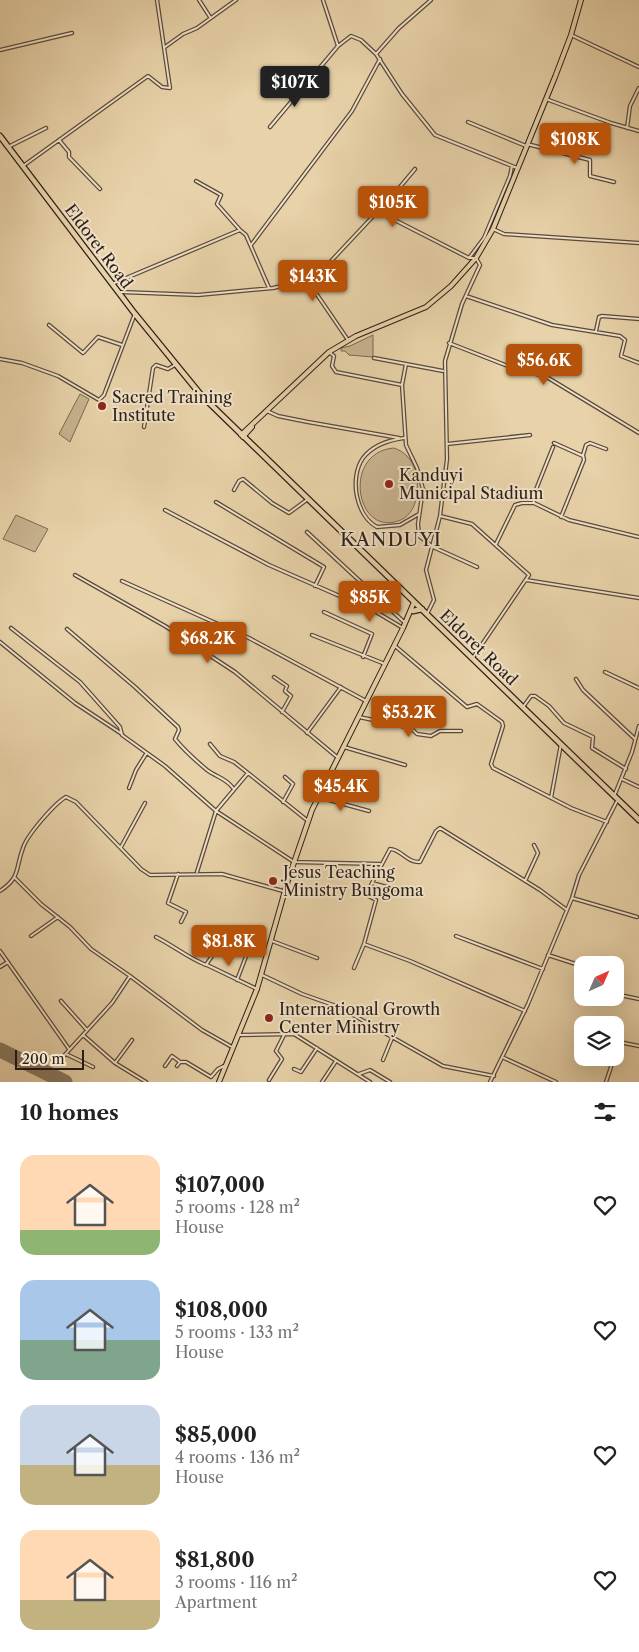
<!DOCTYPE html>
<meta charset="utf-8">
<style>
body{margin:0;font-family:"Libre Caslon Text",serif;background:#f6f6f6;color:#222;height:100vh;display:flex;flex-direction:column;font-size:19px;white-space:nowrap}
*{box-sizing:border-box;margin:0}
p{font-size:16px;color:#767676}
.icon{flex:none;width:28px;height:28px;fill:none;stroke:currentColor;stroke-width:2;stroke-linecap:round;stroke-linejoin:round}
.map{position:relative;height:1082px;overflow:hidden}
.side{display:flex;flex-direction:column;background:#fff;flex:1}
.side>*{flex:none}
.needle{width:32px;rotate:45deg}
.controls{position:absolute;left:574px;top:956px;display:grid;gap:10px}
.controls a{display:grid;place-items:center;width:50px;height:50px;border-radius:10px;background:#fff;box-shadow:0 5px 20px #0002;font-size:25px}
.scale{position:absolute;left:15px;bottom:12px;width:69px;box-sizing:border-box;padding-left:5px;border:2px solid #2a1d18;border-top:0;font-size:14px;line-height:18px;white-space:nowrap;color:#2a1d18;-webkit-text-stroke:4px #f0e2c7;paint-order:stroke}
.price{position:absolute;translate:-50% -42px;padding:0 11px;border-radius:5px;background:#b45309;color:#fff;font-size:16px;line-height:32px;filter:drop-shadow(0 1px 2px #0008)}
.price::after{content:'';position:absolute;left:50%;top:30px;width:15px;height:11px;margin-left:-8px;background:inherit;clip-path:polygon(0 0,100% 0,50% 100%)}
.price.on{background:#222;color:#fff}
ul{padding:0;list-style:none}
li{display:flex;align-items:center;gap:15px;height:125px;padding:0 20px}
li span{display:grid;place-items:center;flex:none;width:140px;height:100px;border-radius:15px;color:#555}
li>.icon{margin-inline-start:auto}
span .icon{width:60px;height:60px;fill:#fffc;stroke-width:1}
li b{font-size:21px}
h2{display:flex;justify-content:space-between;align-items:center;height:60px;padding:0 20px;font-size:21px}
.map>svg:first-child{display:block}
</style>
<div class="map">
<svg width="639" height="1082" viewBox="0 0 639 1082">
<rect width="100%" height="100%" fill="#e8d2a9"/>
<filter id="stains"><feTurbulence type="fractalNoise" baseFrequency=".004" numOctaves="4"/><feColorMatrix values="0 0 0 0 .2 0 0 0 0 .09 0 0 0 0 .02 0 0 0 .5 -.17"/></filter>
<radialGradient id="worn" r=".72"><stop offset=".6" stop-color="#630" stop-opacity="0"/><stop offset="1" stop-color="#630" stop-opacity=".3"/></radialGradient>
<path fill="#c8b390" stroke="#796854" d="M373 335V357L349 355 345 351H341V348L350 346Z
M80 394 89 399 70 442 59 434Z
M394 448C415 455 421 479 416 499 414 509 408 518 398 521 355 536 342 452 394 448Z
M16 515 48 529 35 552 3 539Z"/>
<g fill="none" stroke-linecap="round" stroke-linejoin="round">
<path stroke="#897860" stroke-width="15" d="M0 1050 65 1082"/>
<defs>
<path id="minor" d="M199 0 210 17
M323 0 338 46 351 36 361 40 376 54 402 94 435 135 517 168
M571 35 639 67
M165 47 183 34 197 28 236 0
M0 50 72 33
M376 54 399 28 431 0
M546 99 611 123 639 131
M468 122 526 146
M270 127 338 46
M627 128 630 106 639 88
M59 140 69 152V157L100 189
M527 144 590 160V176L614 182
M10 146 46 128
M23 166 148 76 162 87 170 88 157 0
M415 169 379 212 469 258H476L480 265 462 304 445 361 447 459 440 516 426 570 434 600 427 614
M196 181 221 195 217 204 240 230
M493 229 504 234 639 243
M251 245 352 111 380 59
M469 258 484 238 510 176 512 166
M307 280 317 276 378 211
M112 284 240 230 246 235 269 288
M121 292 198 295 273 288 307 280 348 340
M466 296 552 325 620 336 625 340 621 356 639 363
M49 325 83 353 98 337 122 345
M596 331 599 317 602 316 639 319
M449 343 518 370 545 376 639 433
M330 353 334 356 332 366 336 372 402 385
M374 358 406 364
M0 359 22 363 58 376 99 400 104 395 134 316
M267 411 278 416 308 422 399 438
M144 427 153 368 156 365 168 369 175 365
M404 438C389 440 373 445 363 458 349 478 356 516 377 527L400 525 419 514
M554 443 583 456
M447 444 530 435
M553 447 533 497 534 503 569 520 639 537
M423 489 418 524 419 536 433 547 477 567
M234 490 239 481 243 479 272 503 289 513 308 499
M442 500 429 494 423 489 417 468 406 445 402 385 406 364 443 371
M216 502 324 567 315 586
M165 510 269 565 376 612 403 628
M440 516 472 524 529 575 472 659
M561 517 584 460 583 455 586 445 590 443 606 449
M307 532 404 622
M496 544 515 505 522 503H533
M75 575 165 626 235 672 337 757
M526 580 639 598
M122 581 249 638 366 701
M324 612 372 634 363 657
M11 628 80 682 120 727 122 735 165 766 216 811 294 862 380 864
M67 629 135 687 178 727 179 730 175 739C184 750 195 760 207 770 216 777 226 778 233 788
M312 635 385 664
M0 642 75 703 122 734
M395 646 467 707 477 704 502 722 503 726 491 764 493 768 571 808 607 822
M605 672 639 688
M274 677 287 686 285 691 291 696 282 712
M576 679 583 690 635 739
M523 707 531 696H535L549 706 564 723 593 737 592 748 626 769
M359 717 411 728 417 734 431 736 440 731H461
M307 733 341 687
M210 744 220 756 234 762 248 773
M344 747 405 765
M622 779 639 787
M129 788 136 770 146 754
M615 794 632 752 639 726
M318 797 369 811
M551 798 561 744
M283 802 293 784 285 777
M121 847 145 803
M197 872 216 811 248 773 308 821
M178 874 168 903 186 912 181 922
M15 878 41 904 70 927 91 949 130 976
M525 881 538 853 534 845
M372 883 390 849C401 849 407 863 420 862L436 831 440 828 540 890 567 910
M0 891C21 877 15 869 23 848 27 835 55 803 66 797L76 802 141 869 150 875 222 874 283 891
M572 898 637 917
M31 936 58 917
M456 936 543 969
M156 937C174 946 188 958 206 965L226 935 267 952
M272 941 317 958
M364 944 410 961 525 1011
M0 951 69 1049
M548 955 582 966
M207 965 257 989
M0 967 8 962
M354 968 364 944 376 900 367 895 372 883 405 892
M262 975 302 994 339 1007 443 1066 494 1076
M237 980 250 946
M615 994 639 999
M61 1001 87 1030
M83 1035 115 1063 132 1040
M239 1035 294 1034 370 1082
M615 1052 619 1042 639 1046
M66 1054 93 1067
M504 1058 556 1082
M61 1059 112 1003 130 976 202 1030 232 1047
M383 1060 392 1038
M115 1063 146 1082
M165 1066 172 1056 180 1062
M177 1066 180 1062H186L211 1077 218 1069 224 1066
M294 1069 301 1072 317 1048
M359 1074 370 1070 390 1082
M269 1080 282 1059 276 1051 285 1033
M322 1082 336 1061
M490 1082 528 1004 572 898 579 875 617 801
M606 1082 614 1058"/>
<path id="primary" d="M241 435 329 352 356 336 426 307 451 286 476 258 493 229 555 77 571 35 581 0
M243 437 252 427
M219 1082 257 989 288 880 312 810 403 628 414 602"/>
<path id="trunk" d="M0 136 135 314 201 395 639 820
M413 611 422 609"/>
</defs>
<use href="#minor" stroke="#5a4a3c" stroke-width="4.5"/>
<use href="#primary" stroke="#2a1d18" stroke-width="6"/>
<use href="#trunk" stroke="#2a1d18" stroke-width="7"/>
<use href="#minor" stroke="#f0e2c7" stroke-width="2"/>
<use href="#primary" stroke="#e8d2a9" stroke-width="4"/>
<use href="#trunk" stroke="#e8d2a9" stroke-width="4.5"/>
</g>
<g fill="#8f2418" stroke="#f0e2c7" stroke-width="2">
<circle cx="102" cy="406" r="5"/>
<circle cx="389" cy="484" r="5"/>
<circle cx="273" cy="881" r="5"/>
<circle cx="269" cy="1018" r="5"/>
</g>
<g text-anchor="middle" dominant-baseline="central" stroke-width="4" stroke-linejoin="round" paint-order="stroke">
<g font-size="16" fill="#2a1d18" stroke="#f0e2c7">
<text transform="translate(99 246) rotate(53)">Eldoret Road</text>
<text transform="translate(479 647) rotate(44)">Eldoret Road</text>
</g>
<g font-size="16" fill="#2a1d18" stroke="#f0e2c7" text-anchor="start">
<text x="112" y="397">Sacred Training<tspan x="112" dy="18">Institute</tspan></text>
<text x="399" y="475">Kanduyi<tspan x="399" dy="18">Municipal Stadium</tspan></text>
<text x="283" y="872">Jesus Teaching<tspan x="283" dy="18">Ministry Bungoma</tspan></text>
<text x="279" y="1009">International Growth<tspan x="279" dy="18">Center Ministry</tspan></text>
</g>
<g font-size="19" letter-spacing="1" fill="#2a1d18" stroke="#f0e2c7">
<text x="391" y="539">KANDUYI</text>
</g>
</g>
<rect width="100%" height="100%" filter="url(#stains)"/>
<rect width="100%" height="100%" fill="url(#worn)"/>
</svg>
<div class="controls">
<a><svg class="needle" viewBox="-14 -14 28 28"><path d="M0-13l5 13h-10z" fill="#e53935"/><path d="M0 13l5-13h-10z" fill="#767676"/></svg></a>
<a><svg class="icon" aria-label="layers" viewBox="0 0 24 24"><path d="M12 4l9 5-9 5-9-5zM3 14l9 5 9-5"/></svg></a>
</div>
<div class="scale">200 m</div>
<b class="price on" style="left:295px;top:108px">$107K</b>
<b class="price" style="left:575px;top:165px">$108K</b>
<b class="price" style="left:393px;top:228px">$105K</b>
<b class="price" style="left:313px;top:302px">$143K</b>
<b class="price" style="left:544px;top:386px">$56.6K</b>
<b class="price" style="left:370px;top:623px">$85K</b>
<b class="price" style="left:208px;top:664px">$68.2K</b>
<b class="price" style="left:409px;top:738px">$53.2K</b>
<b class="price" style="left:341px;top:812px">$45.4K</b>
<b class="price" style="left:229px;top:967px">$81.8K</b>
</div>
<section class="side">
<h2>10 homes<svg class="icon" aria-label="filters" viewBox="0 0 24 24"><path d="M4 7h16M4 17h16"/><circle cx="9" cy="7" r="2"/><circle cx="15" cy="17" r="2"/></svg></h2>
<ul>
<li><span style="background:linear-gradient(#ffd9b3 75%,#8fb573 0)"><svg class="icon" aria-label="home" viewBox="0 0 24 24"><path d="M3 11l9-7 9 7M6 9v11h12V9"/></svg></span><div><b>$107,000</b><p>5 rooms · 128 m²</p><p>House</p></div><svg class="icon" aria-label="heart" viewBox="0 0 24 24"><path d="M12 20l-8-8c-3-5 5-10 8-4 3-6 11-1 8 4z"/></svg></li>
<li><span style="background:linear-gradient(#a9c7e8 60%,#7fa58c 0)"><svg class="icon" aria-label="home" viewBox="0 0 24 24"><path d="M3 11l9-7 9 7M6 9v11h12V9"/></svg></span><div><b>$108,000</b><p>5 rooms · 133 m²</p><p>House</p></div><svg class="icon" aria-label="heart" viewBox="0 0 24 24"><path d="M12 20l-8-8c-3-5 5-10 8-4 3-6 11-1 8 4z"/></svg></li>
<li><span style="background:linear-gradient(#c9d6e8 60%,#c2b280 0)"><svg class="icon" aria-label="home" viewBox="0 0 24 24"><path d="M3 11l9-7 9 7M6 9v11h12V9"/></svg></span><div><b>$85,000</b><p>4 rooms · 136 m²</p><p>House</p></div><svg class="icon" aria-label="heart" viewBox="0 0 24 24"><path d="M12 20l-8-8c-3-5 5-10 8-4 3-6 11-1 8 4z"/></svg></li>
<li><span style="background:linear-gradient(#ffd9b3 70%,#c2b280 0)"><svg class="icon" aria-label="home" viewBox="0 0 24 24"><path d="M3 11l9-7 9 7M6 9v11h12V9"/></svg></span><div><b>$81,800</b><p>3 rooms · 116 m²</p><p>Apartment</p></div><svg class="icon" aria-label="heart" viewBox="0 0 24 24"><path d="M12 20l-8-8c-3-5 5-10 8-4 3-6 11-1 8 4z"/></svg></li>
</ul>
</section>
